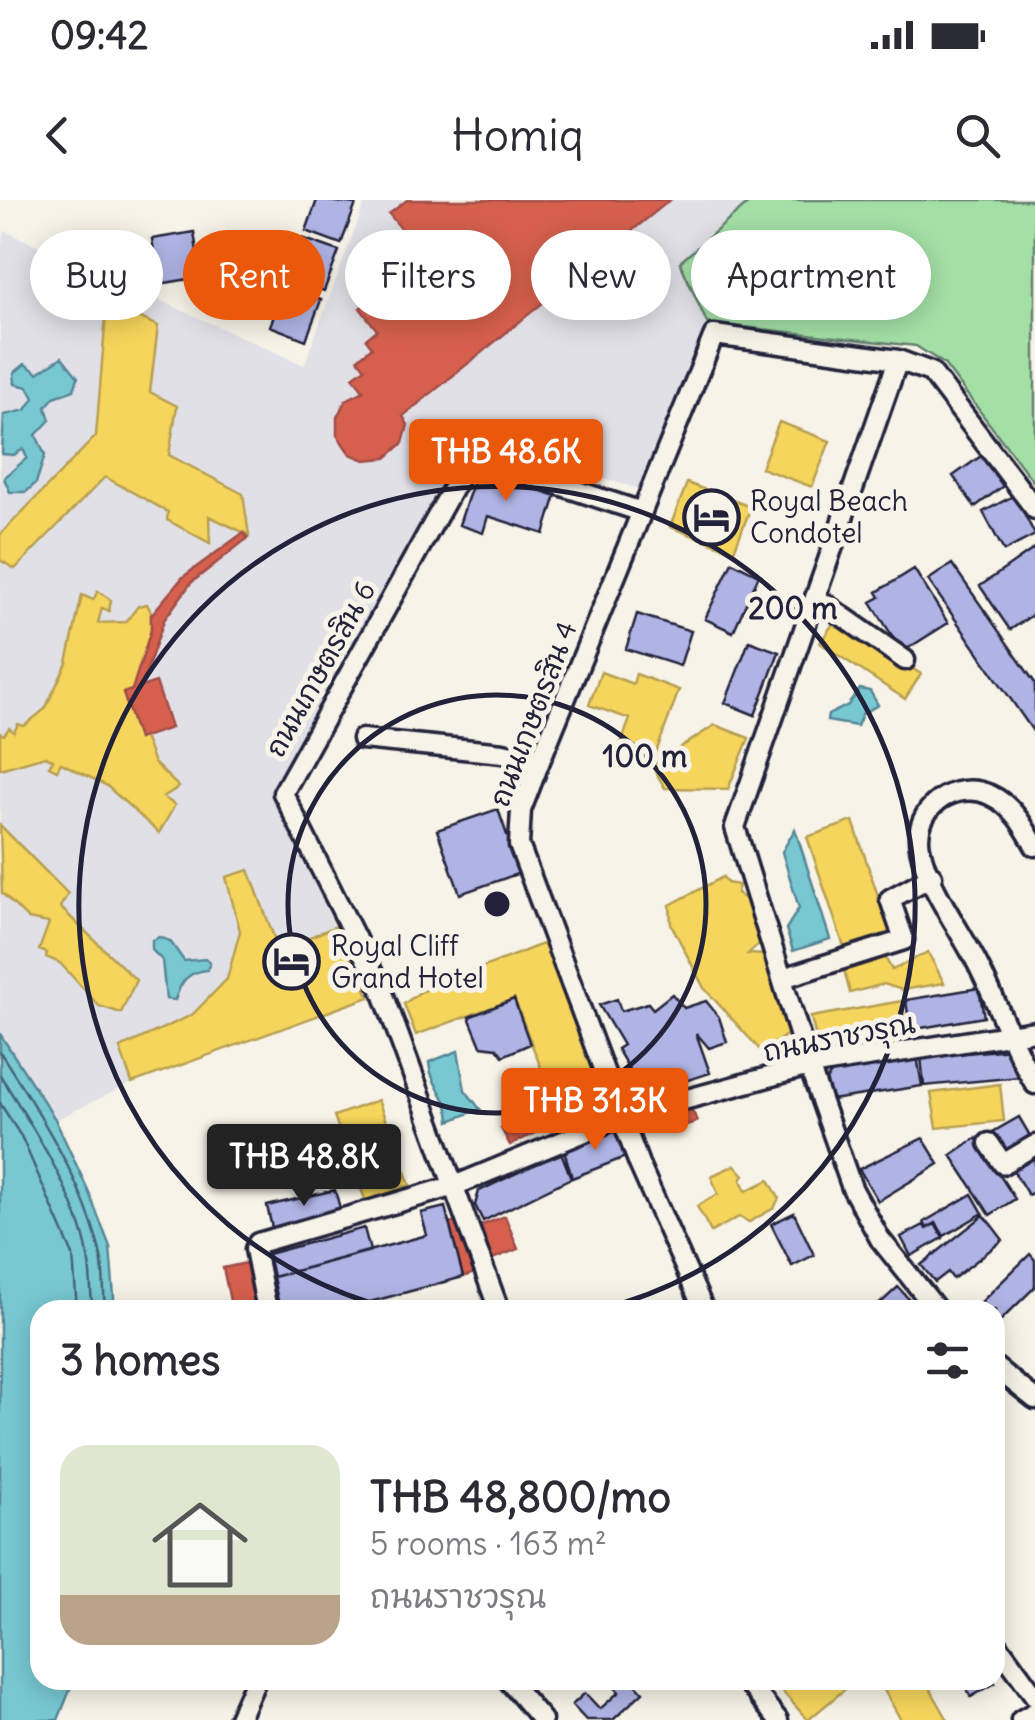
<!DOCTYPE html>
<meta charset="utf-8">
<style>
body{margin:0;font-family:Delius,"Playpen Sans Thai",sans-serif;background:#f7f7f7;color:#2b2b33;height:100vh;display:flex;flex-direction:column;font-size:38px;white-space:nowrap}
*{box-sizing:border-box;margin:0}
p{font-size:32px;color:#7c7c81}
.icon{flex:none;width:55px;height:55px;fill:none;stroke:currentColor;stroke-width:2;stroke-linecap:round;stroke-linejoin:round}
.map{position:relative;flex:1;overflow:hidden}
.drawer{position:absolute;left:30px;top:1100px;width:975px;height:390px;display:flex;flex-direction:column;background:#fff;border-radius:30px;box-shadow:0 5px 25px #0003}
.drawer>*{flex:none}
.hud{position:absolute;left:30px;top:30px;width:975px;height:90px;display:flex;gap:20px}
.price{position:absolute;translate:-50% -85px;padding:0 22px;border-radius:10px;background:#ea580c;color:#fff;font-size:32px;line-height:65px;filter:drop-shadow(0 2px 5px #0008)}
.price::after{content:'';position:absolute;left:50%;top:60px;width:30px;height:22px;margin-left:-15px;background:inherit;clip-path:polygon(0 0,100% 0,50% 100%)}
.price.current{background:#222;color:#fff}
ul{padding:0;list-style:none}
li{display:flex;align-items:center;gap:30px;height:250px;padding:0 30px}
li span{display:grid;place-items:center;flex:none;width:280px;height:200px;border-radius:30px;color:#555}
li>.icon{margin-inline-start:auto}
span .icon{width:120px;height:120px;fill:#fffc;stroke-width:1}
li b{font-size:42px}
h2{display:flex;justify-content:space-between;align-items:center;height:120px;padding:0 30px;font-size:42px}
.tag{padding:0 35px;border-radius:45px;background:#fff;box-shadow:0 5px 25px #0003;font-size:35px;line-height:90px}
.tag.current{background:#ea580c;color:#fff}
.status{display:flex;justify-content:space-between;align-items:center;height:70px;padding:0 50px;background:#fff;direction:ltr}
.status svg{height:28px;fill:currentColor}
header{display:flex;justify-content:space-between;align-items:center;height:130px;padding:0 30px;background:#fff;font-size:45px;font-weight:600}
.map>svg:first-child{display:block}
</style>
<div class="status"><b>09:42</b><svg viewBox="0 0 49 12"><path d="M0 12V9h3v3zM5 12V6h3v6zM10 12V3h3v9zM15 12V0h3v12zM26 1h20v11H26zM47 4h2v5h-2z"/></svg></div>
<header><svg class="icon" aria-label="back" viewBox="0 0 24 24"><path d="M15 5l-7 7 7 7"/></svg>Homiq<svg class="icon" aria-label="search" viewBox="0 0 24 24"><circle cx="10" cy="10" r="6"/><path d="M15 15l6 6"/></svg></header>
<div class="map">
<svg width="1035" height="1520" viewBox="0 0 1035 1520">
<rect width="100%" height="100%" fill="#f7f3e8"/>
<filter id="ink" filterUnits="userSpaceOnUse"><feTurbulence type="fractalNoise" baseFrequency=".01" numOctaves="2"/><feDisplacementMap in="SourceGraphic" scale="20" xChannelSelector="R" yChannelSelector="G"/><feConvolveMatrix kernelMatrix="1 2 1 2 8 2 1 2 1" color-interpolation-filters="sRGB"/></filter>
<g filter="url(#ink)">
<path fill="#e1e0e7" d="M366 0H1035V284L944 164 916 146 708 124 643 290 472 241 272 597 369 797 132 883 55 920 0 834V51L5 31 304 165Z"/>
<path fill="#a4e0a6" stroke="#638170" stroke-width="2.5" d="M752 0H1035V284L944 164 916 146 707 123 680 62Z"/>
<path fill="#78c8d2" stroke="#568696" stroke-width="2.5" d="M62 157 78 177 74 190 54 197 46 207 50 220 36 235 45 255 36 283 26 292H10L4 278 27 258 23 249 14 255 2 254 4 215 26 210 34 198 28 187 15 184 14 173 25 164 38 173Z
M860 489 870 491 878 505 862 514 857 526 827 521 828 515 848 505Z
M795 629 830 739 793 751 786 729 799 708 782 652Z
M159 737 170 741 184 761 206 759 210 763 207 770C187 772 181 781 175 800L166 799 162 760 152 750V740Z
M0 834 55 919 88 990 110 1047 115 1110H40V1480H74L58 1520H0Z
M458 851 465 890 480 909 450 921C450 898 430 885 429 862Z
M284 932 296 937 305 961 291 987 269 976 262 944Z"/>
<path fill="#f6d55c" stroke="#b69f52" stroke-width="2.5" d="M107 102 158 126 150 192 177 206 169 255 243 294 249 335 209 316 210 343 167 320 168 312 105 277 15 369 0 360V335L96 236Z
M779 222 830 241 812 287 761 268Z
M687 283 751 307 734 351 670 327Z
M98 391 111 400 109 411 102 408 98 423 126 422 138 406 147 404 151 412V430L132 490 123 493 138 539 144 537 154 563 179 587 163 597 175 605 159 633 107 586 61 563 57 570 49 566 53 560 45 556 0 569V533L4 535 9 528 14 532 18 524 24 526 45 509 67 463 82 395 93 400Z
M836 419 921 474 905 499 820 443Z
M601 472 633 484 636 474 679 490 654 558 620 546 630 519 589 505Z
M715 525 749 538 728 589 665 588 652 566Z
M853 621 891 735 845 750 807 637Z
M0 625 68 694 60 707 136 780 121 813 99 806 60 763 46 757 47 753 39 750 49 723 28 719 2 693Z
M249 670 275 740 293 744 336 726 369 797 132 883 120 848 192 815 227 779 240 731 226 677Z
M723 677 727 683 739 685 737 693 751 703 763 741 748 754 767 755 792 831 762 852 704 788 671 724 670 705Z
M545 743 605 902 563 924 514 799 416 835 404 804 420 792Z
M881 750 892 770 928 752 944 783 902 790 884 784 850 793 842 762Z
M902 801 906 831 826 843 815 834 811 817Z
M1000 884 1004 921 937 928 931 893Z
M378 900 410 985 366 1002 334 916Z
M735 965 744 975 741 980 746 991 769 980 779 998 774 1008 749 1022 739 1017 711 1032 697 1006 718 994 711 976Z
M772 1480H856L808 1520Z
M886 1480H925L948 1520H901L880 1483Z"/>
<path fill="#d6604d" stroke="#a04d48" stroke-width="2.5" d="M407 0H670L403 216 408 225 403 243 386 258 365 260 350 254 337 235V217L346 200 364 191 353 177 365 168 358 159 372 147 366 139 377 130 360 108 381 91 369 75 385 63 376 52 403 31 389 14Z
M243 333 248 338 191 383 164 420 141 487 156 482 171 528 138 539 123 493 132 490 151 430V415L183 377Z
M688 904 698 921 681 927 673 910Z
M538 909 547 927 510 945 501 928Z
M505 1016 518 1049 490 1060 477 1027Z
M461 1021 475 1073 463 1077 449 1024Z
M246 1063 257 1110H232L223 1068Z"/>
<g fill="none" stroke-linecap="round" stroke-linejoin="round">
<path stroke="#446477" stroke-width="2.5" d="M0 852C39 913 81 977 99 1048 105 1067 103 1090 105 1110
M0 875C30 922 80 1001 88 1056 91 1074 91 1092 92 1110
M0 903 22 938 73 1055 77 1110"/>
</g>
<path fill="#afb4e5" stroke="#22223b" stroke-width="2.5" d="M317 0 356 4 341 44 306 31Z
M194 32 201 77 159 84 152 39Z
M302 38 339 51 324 91 288 77Z
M262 49 270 95 228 102 220 56Z
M285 87 321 100 306 140 270 126Z
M981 256 1003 286 975 307 953 276Z
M477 270 556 295 544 334 488 316 483 333 459 325Z
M1015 295 1035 335 1004 351 983 312Z
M1035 348V413L1010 430 980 386Z
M732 362 759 375 733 432 705 419Z
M952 364 1035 483V534L928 380Z
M914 369 948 423 902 452 871 402 880 397 877 392Z
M637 414 691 431 680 466 626 449Z
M749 441 779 452 755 515 725 503Z
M498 609 520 673 460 694 437 630Z
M979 788 984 817 910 830 906 800Z
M672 794 684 808 706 801 719 817 727 842 709 848 696 833 710 873 632 898 622 874 629 869 617 849 623 845 599 805 617 799 621 811 648 803 653 809Z
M514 799 530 844 503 856 497 848 481 846 469 817Z
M1011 849 1020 877 924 886 921 857Z
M917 856 922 886 831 900 826 880 834 871Z
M1019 917 1032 939 1004 955 991 933Z
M618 929 628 956 572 978 564 950Z
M923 938 939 964 878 1001 859 969Z
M976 938 1015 999 990 1015 951 955Z
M561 952 571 978 483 1021 475 1005 479 991Z
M1035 952V991L1028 995 1011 967Z
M335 990 341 1012 272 1028 267 1006Z
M972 994 983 1013 944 1036 936 1023 927 1028 924 1022Z
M445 1007 463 1077 340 1110H280L273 1077 427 1035 421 1013Z
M794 1013 814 1055 792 1066 771 1024Z
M984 1015 1003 1040 953 1079 948 1072 935 1082 921 1065Z
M935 1024 943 1038 911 1056 901 1037 924 1025 926 1029Z
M364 1028 370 1051 273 1077 268 1054Z
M1030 1054 1035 1060V1087L995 1126V1110H973Z
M898 1087 914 1105 909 1110H873Z
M608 1480H632L643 1492 613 1520H586L572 1505 585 1493 600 1509 619 1492Z
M962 1480H993L995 1483 971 1497Z"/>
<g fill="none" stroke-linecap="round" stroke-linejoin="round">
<defs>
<path id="minor" d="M898 160 735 627 809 866 852 988 880 1039 937 1110
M815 397 905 460
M362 539 503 553 540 561
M1035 646C1024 626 1012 605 990 595 955 579 912 608 920 648 928 688 960 729 978 765 999 806 1011 844 1035 884
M783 778 904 740 890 699 932 676
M989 943 1003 964 1035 945
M267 1110 255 1049 258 1043 454 986 621 917 809 866 1035 831
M499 1110 383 793 283 593 468 261H486L642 312
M704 1110 639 964 519 645 521 610 540 561 714 135 898 160 931 172 1035 309
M995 1167 1035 1199
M995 1441 1035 1496
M508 1480 542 1520
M746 1480 778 1520
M238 1520 256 1480
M1021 1520 1035 1512"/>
</defs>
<use href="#minor" stroke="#22223b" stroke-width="25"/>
<use href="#minor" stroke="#f7f3e8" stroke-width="18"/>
</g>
</g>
<g fill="none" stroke="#22223b" stroke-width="5">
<circle cx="497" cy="704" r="209"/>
<path d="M396 1110A418 418 0 1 1 598 1110"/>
</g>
<defs>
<symbol id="hotel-ring" viewBox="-11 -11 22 22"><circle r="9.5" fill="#f7f3e8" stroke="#22223b" stroke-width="1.5"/><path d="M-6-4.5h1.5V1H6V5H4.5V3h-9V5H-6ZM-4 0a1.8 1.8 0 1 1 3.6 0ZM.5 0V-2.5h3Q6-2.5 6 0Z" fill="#22223b"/></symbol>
</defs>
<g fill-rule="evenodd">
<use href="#hotel-ring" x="680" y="286" width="63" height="63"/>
<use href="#hotel-ring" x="260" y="730" width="63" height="63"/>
</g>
<g text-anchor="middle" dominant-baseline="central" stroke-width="10" stroke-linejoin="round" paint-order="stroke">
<g font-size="28" fill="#22223b" stroke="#f7f3e8" text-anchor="start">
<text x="750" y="301">Royal Beach<tspan x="750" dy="32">Condotel</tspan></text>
<text x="331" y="746">Royal Cliff<tspan x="331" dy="32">Grand Hotel</tspan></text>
</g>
<g font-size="28" fill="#22223b" stroke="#f7f3e8">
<text transform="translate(320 469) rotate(-61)">ถนนเกษตรสิน 6</text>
<text transform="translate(533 514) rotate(-69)">ถนนเกษตรสิน 4</text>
<text transform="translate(839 837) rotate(-11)">ถนนราชวรุณ</text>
</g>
</g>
<circle cx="497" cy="704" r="15" fill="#22223b" stroke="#f7f3e8" stroke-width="5"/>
<g font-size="30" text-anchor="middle" font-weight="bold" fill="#22223b" stroke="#f7f3e8" stroke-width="10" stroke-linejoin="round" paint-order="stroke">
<text x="793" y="419">200 m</text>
<text x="645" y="567">100 m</text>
</g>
</svg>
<b class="price" style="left:506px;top:304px">THB 48.6K</b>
<b class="price" style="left:595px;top:953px">THB 31.3K</b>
<b class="price current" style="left:304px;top:1009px">THB 48.8K</b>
<div class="hud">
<a class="tag">Buy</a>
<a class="tag current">Rent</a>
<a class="tag">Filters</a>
<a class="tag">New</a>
<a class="tag">Apartment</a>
</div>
<section class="drawer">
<h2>3 homes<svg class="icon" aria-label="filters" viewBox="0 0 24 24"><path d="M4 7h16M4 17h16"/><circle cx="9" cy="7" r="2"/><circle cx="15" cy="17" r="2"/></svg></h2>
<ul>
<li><span style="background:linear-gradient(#dfe7d0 75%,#b9a48a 0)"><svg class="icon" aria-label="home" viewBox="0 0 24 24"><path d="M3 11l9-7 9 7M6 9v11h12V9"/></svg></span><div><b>THB 48,800/mo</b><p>5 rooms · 163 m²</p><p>ถนนราชวรุณ</p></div></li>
</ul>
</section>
</div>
